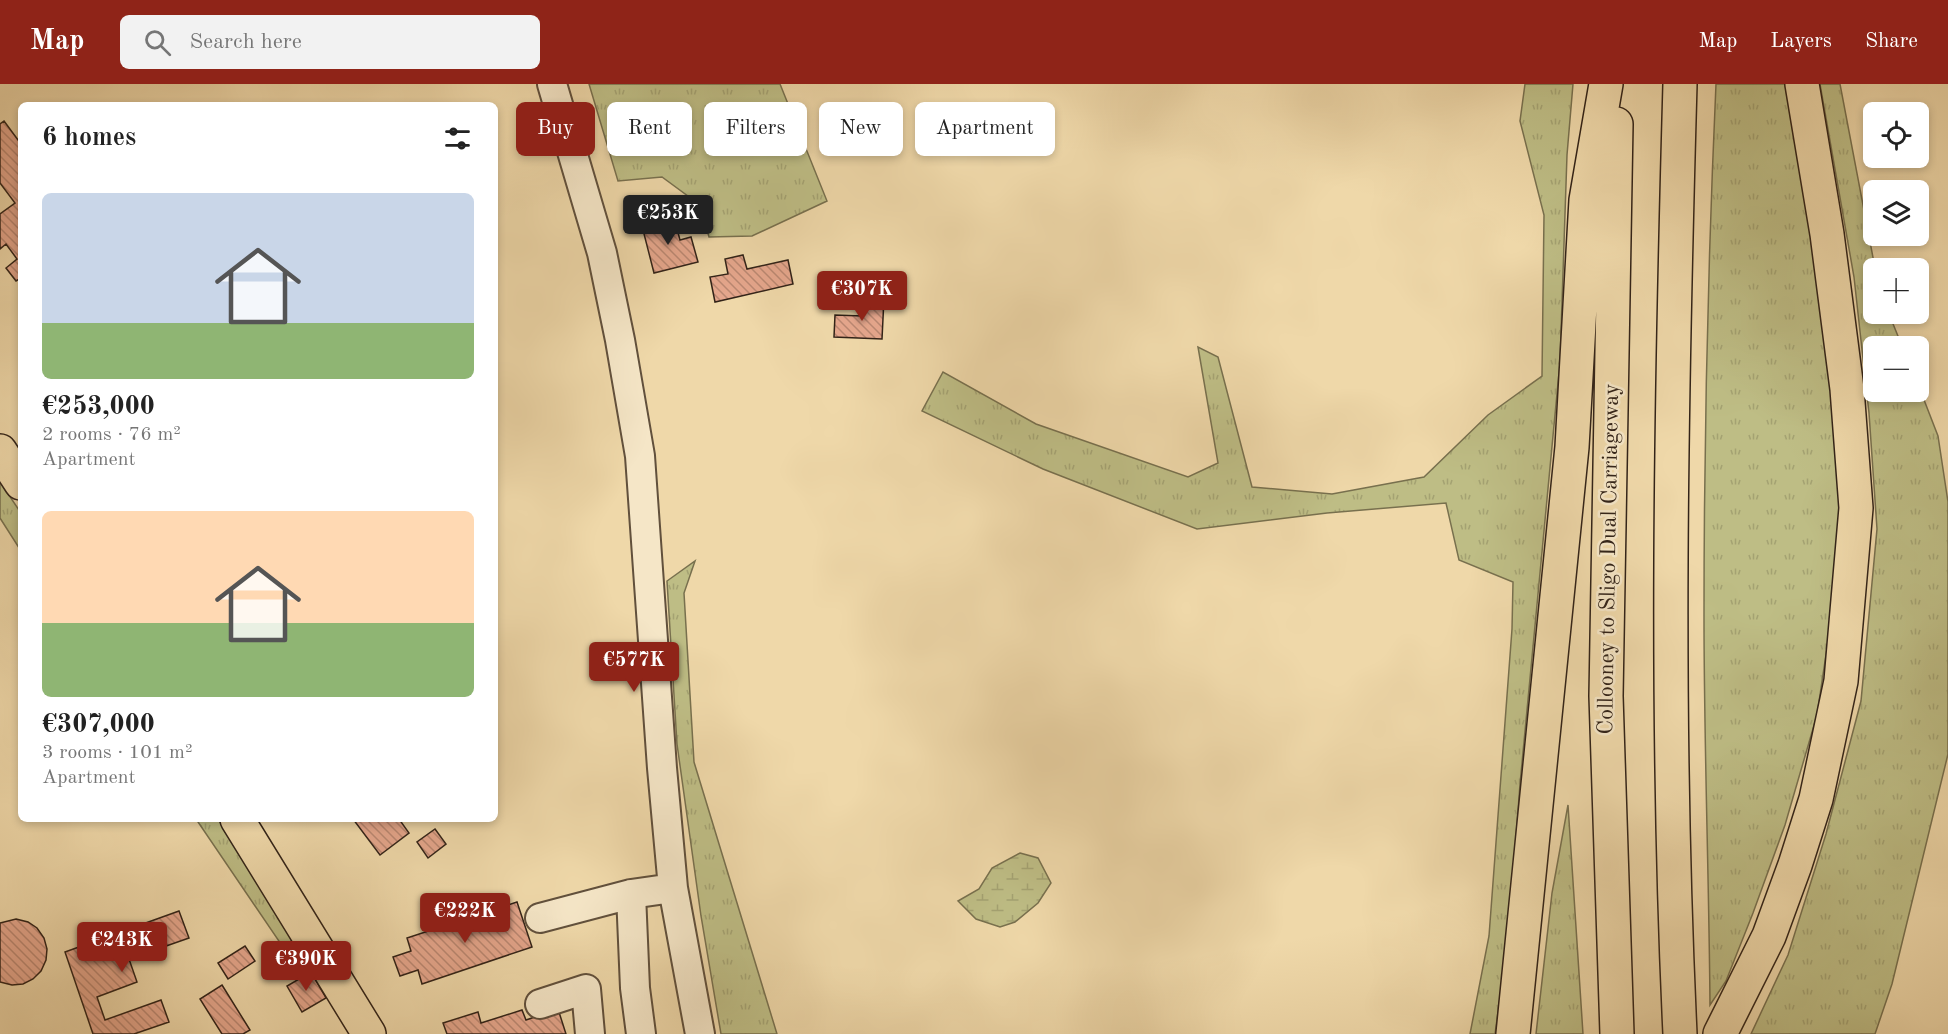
<!DOCTYPE html>
<meta charset="utf-8">
<style>
body{margin:0;font-family:"Old Standard TT",serif;background:#f2f2f2;color:#222;height:100vh;display:flex;flex-direction:column;font-size:22px;white-space:nowrap}
*{box-sizing:border-box;margin:0}
p{font-size:20px;color:#767676}
.icon{flex:none;width:33px;height:33px;fill:none;stroke:currentColor;stroke-width:2;stroke-linecap:round;stroke-linejoin:round}
.map{position:relative;flex:1;overflow:hidden}
.details{position:absolute;left:18px;top:18px;width:480px;height:720px;display:flex;flex-direction:column;background:#fff;border-radius:9px;box-shadow:0 3px 9px #0003}
.details>*{flex:none}
.hud{position:absolute;left:516px;top:18px;width:570px;height:54px;display:flex;gap:12px}
.controls{position:absolute;left:1863px;top:18px;display:grid;gap:12px}
.controls a{display:grid;place-items:center;width:66px;height:66px;border-radius:9px;background:#fff;box-shadow:0 3px 9px #0003;font-size:30px}
.price{position:absolute;translate:-50% -51px;padding:0 14px;border-radius:6px;background:#8f2418;color:#fff;font-size:20px;line-height:39px;filter:drop-shadow(0 2px 3px #0008)}
.price::after{content:'';position:absolute;left:50%;top:36px;width:18px;height:14px;margin-left:-9px;background:inherit;clip-path:polygon(0 0,100% 0,50% 100%)}
.price.on{background:#222;color:#fff}
ul{padding:0;list-style:none}
li{display:grid;align-content:center;gap:12px;height:318px;padding:0 24px}
li span{display:grid;place-items:center;height:186px;border-radius:9px;color:#555}
li>.icon{margin-inline-start:auto}
span .icon{width:108px;height:108px;fill:#fffc;stroke-width:1}
li b{font-size:26px}
h2{display:flex;justify-content:space-between;align-items:center;height:72px;padding:0 24px;font-size:26px}
.pill{padding:0 21px;border-radius:9px;background:#fff;box-shadow:0 3px 9px #0003;font-size:21px;line-height:54px}
.pill.on{background:#8f2418;color:#fff}
header{display:flex;align-items:center;gap:36px;box-sizing:border-box;height:84px;padding:0 30px;background:#8f2418;color:#fff}
header strong{font-size:28px}
nav{display:flex;gap:33px;margin-inline-start:auto;font-size:21px}
.search{width:420px;height:54px;background:#f2f2f2;display:flex;align-items:center;gap:15px;box-sizing:border-box;padding:0 21px;border-radius:9px;color:#767676;font-size:22px}
.map>svg:first-child{display:block}
</style>
<header>
<strong>Map</strong>
<div class="search"><svg class="icon" aria-label="search" viewBox="0 0 24 24"><circle cx="10" cy="10" r="6"/><path d="M15 15l6 6"/></svg>Search here</div>
<nav><a>Map</a><a>Layers</a><a>Share</a></nav>
</header>
<div class="map">
<svg width="1948" height="950" viewBox="0 0 1948 950">
<defs>
<pattern id="grass-tufts" width="24" height="20" patternUnits="userSpaceOnUse" patternTransform="scale(1.5)"><rect width="24" height="20" fill="#bebd85"/><path d="M3 7l-1-3M5 7V3M7 7l1-3M15 17l-1-3M17 17v-4M19 17l1-3" fill="none" stroke="#a4a272"/></pattern>
<pattern id="wetland-marsh" width="20" height="14" patternUnits="userSpaceOnUse" patternTransform="scale(1.5)"><rect width="20" height="14" fill="#bebd85"/><path d="M1 5h8M5 5V1M11 12h8M15 12V8" fill="none" stroke="#a4a272"/></pattern>
<pattern id="building-back-hatch" width="6" height="6" patternUnits="userSpaceOnUse" patternTransform="scale(1.5)"><rect width="6" height="6" fill="#e5a68c"/><path d="M-1 5l2 2M0 0l6 6M5-1l2 2" fill="none" stroke="#ba8771"/></pattern>
</defs>
<rect width="100%" height="100%" fill="#efd8a9"/>
<filter id="stains"><feTurbulence type="fractalNoise" baseFrequency=".00333" numOctaves="4"/><feColorMatrix values="0 0 0 0 .2 0 0 0 0 .09 0 0 0 0 .02 0 0 0 .5 -.17"/></filter>
<radialGradient id="worn" r=".72"><stop offset=".6" stop-color="#630" stop-opacity="0"/><stop offset="1" stop-color="#630" stop-opacity=".3"/></radialGradient>
<path fill="url(#grass-tufts)" stroke="#78704e" stroke-width="1.5" d="M589 0H780L827 117 752 152 709 153 700 121 662 93 618 97Z
M1525 0H1573L1567 71 1560 278 1520 700 1509 847 1495 950H1470L1489 852 1512 545 1513 498 1459 476 1446 419 1327 429 1197 445 1043 385 922 327 943 288 1036 340 1188 393 1218 379 1198 263 1218 273 1252 403 1332 410 1424 393 1488 331 1542 292 1544 131 1520 37Z
M1716 0H1785L1817 189 1833 318 1840 430 1832 530 1817 631 1785 741 1753 829 1726 897 1710 921C1709 792 1704 662 1704 532 1704 355 1708 177 1716 0Z
M1820 0H1840L1875 184 1874 230H1889L1902 262H1874V308H1918L1919 303 1938 352 1948 418V670L1892 900 1875 950H1751L1788 871 1826 750 1861 617 1877 445 1869 329 1854 193Z
M0 398 21 429V467L0 434Z
M695 477 684 509 694 678 777 950H721L701 832 677 660 667 497Z
M1568 721 1583 950H1536L1552 809Z
M196 735H218L290 848 292 861 287 869Z"/>
<path fill="url(#wetland-marsh)" stroke="#78704e" stroke-width="1.5" d="M1020 769 1038 774 1051 799 1038 819 1015 838 1000 843 976 835 958 817 979 805 992 784Z"/>
<path fill="url(#building-back-hatch)" stroke="#322318" stroke-width="1.5" d="M4 37 21 60V194L16 197 6 184 17 175 6 160 0 165V130L15 119 0 99V40Z
M674 134 680 156 691 153 698 178 654 189 642 142Z
M743 171 747 185 788 176 793 200 715 218 710 193 728 190 725 175Z
M864 214H884L882 255 834 253 835 231 863 232Z
M353 735H399L409 749 380 771Z
M435 745 446 760 428 774 417 758Z
M517 818 532 863 422 900 418 886 400 892 393 873 411 867 407 854Z
M179 827 189 854 129 875 137 898 97 913 105 936 161 916 169 938 134 950H93L65 868Z
M16 835 28 838 37 844 44 854 47 865 46 876 41 887 33 895 23 900 12 901 0 898V839Z
M245 862 255 877 228 895 218 879Z
M311 888 326 914 302 928 287 902Z
M222 901 250 946 243 950H222L200 915Z
M558 925 566 950H447L443 939 478 928 481 939 522 926 526 936Z"/>
<g fill="none" stroke-linecap="round" stroke-linejoin="round">
<defs>
<path id="minor" d="M552 0 602 169 620 256 640 372 662 684 673 804 700 950
M631 810 635 904 641 950
M540 834 631 810 673 804
M540 920 586 905 590 950"/>
<path id="major" d="M0 367 21 399
M237 735 369 950"/>
<path id="highway" d="M1616 40 1606 612 1617 950
M1513 950 1572 363 1586 116 1606 0
M1680 950C1665 634 1671 316 1680 0
M1720 950 1769 852 1795 781 1816 715 1841 597 1856 424 1847 305 1827 150 1802 0"/>
</defs>
<use href="#minor" stroke="#61503c" stroke-width="32"/>
<use href="#major" stroke="#322318" stroke-width="36"/>
<use href="#highway" stroke="#322318" stroke-width="36"/>
<use href="#minor" stroke="#f5e6c7" stroke-width="28"/>
<use href="#major" stroke="#efd8a9" stroke-width="33"/>
<use href="#highway" stroke="#efd8a9" stroke-width="33"/>
</g>
<g text-anchor="middle" dominant-baseline="central" stroke-width="5" stroke-linejoin="round" paint-order="stroke">
<g font-size="22" fill="#322318" stroke="#f5e6c7">
<text transform="translate(1609 475) rotate(-89)">Collooney to Sligo Dual Carriageway</text>
</g>
</g>
<rect width="100%" height="100%" filter="url(#stains)"/>
<rect width="100%" height="100%" fill="url(#worn)"/>
</svg>
<div class="controls">
<a><svg class="icon" aria-label="locate" viewBox="0 0 24 24"><circle cx="12" cy="12" r="6"/><path d="M12 2v4M12 18v4M2 12h4M18 12h4"/></svg></a>
<a><svg class="icon" aria-label="layers" viewBox="0 0 24 24"><path d="M12 4l9 5-9 5-9-5zM3 14l9 5 9-5"/></svg></a>
<a>+</a>
<a>−</a>
</div>
<b class="price on" style="left:668px;top:162px">€253K</b>
<b class="price" style="left:862px;top:238px">€307K</b>
<b class="price" style="left:634px;top:609px">€577K</b>
<b class="price" style="left:465px;top:860px">€222K</b>
<b class="price" style="left:122px;top:889px">€243K</b>
<b class="price" style="left:306px;top:908px">€390K</b>
<div class="hud">
<a class="pill on">Buy</a>
<a class="pill">Rent</a>
<a class="pill">Filters</a>
<a class="pill">New</a>
<a class="pill">Apartment</a>
</div>
<section class="details">
<h2>6 homes<svg class="icon" aria-label="filters" viewBox="0 0 24 24"><path d="M4 7h16M4 17h16"/><circle cx="9" cy="7" r="2"/><circle cx="15" cy="17" r="2"/></svg></h2>
<ul>
<li><span style="background:linear-gradient(#c9d6e8 70%,#8fb573 0)"><svg class="icon" aria-label="home" viewBox="0 0 24 24"><path d="M3 11l9-7 9 7M6 9v11h12V9"/></svg></span><div><b>€253,000</b><p>2 rooms · 76 m²</p><p>Apartment</p></div></li>
<li><span style="background:linear-gradient(#ffd9b3 60%,#8fb573 0)"><svg class="icon" aria-label="home" viewBox="0 0 24 24"><path d="M3 11l9-7 9 7M6 9v11h12V9"/></svg></span><div><b>€307,000</b><p>3 rooms · 101 m²</p><p>Apartment</p></div></li>
</ul>
</section>
</div>
